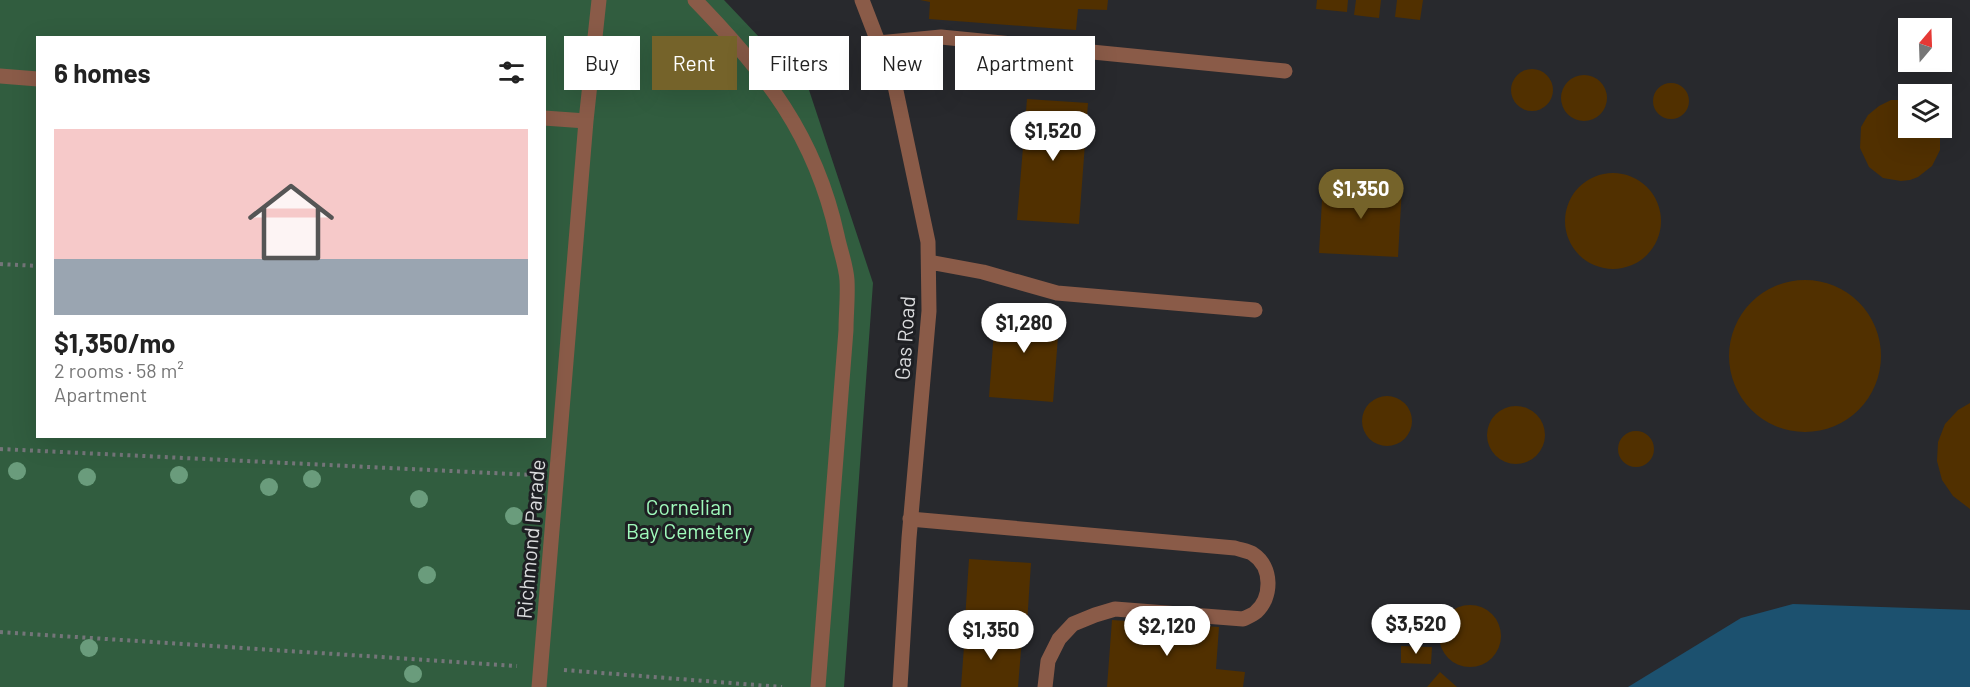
<!DOCTYPE html>
<meta charset="utf-8">
<style>
body{margin:0;font-family:Barlow,sans-serif;background:#f6f6f6;color:#222;height:100vh;display:flex;flex-direction:column;font-size:22px;white-space:nowrap}
*{box-sizing:border-box;margin:0}
p{font-size:20px;color:#767676}
.icon{flex:none;width:33px;height:33px;fill:none;stroke:currentColor;stroke-width:2;stroke-linecap:round;stroke-linejoin:round}
.map{position:relative;flex:1;overflow:hidden}
.side{position:absolute;left:36px;top:36px;width:510px;height:402px;display:flex;flex-direction:column;background:#fff;border-radius:0px;box-shadow:0 6px 24px #0002}
.side>*{flex:none}
.guide{position:absolute;left:564px;top:36px;width:570px;height:54px;display:flex;gap:12px}
.needle{width:39px;rotate:19deg}
.tools{position:absolute;left:1898px;top:18px;display:grid;gap:12px}
.tools a{display:grid;place-items:center;width:54px;height:54px;border-radius:0px;background:#fff;box-shadow:0 6px 24px #0002;font-size:30px}
.price{position:absolute;translate:-50% -51px;padding:0 14px;border-radius:21px;background:#fff;color:#222;font-size:20px;line-height:39px;filter:drop-shadow(0 2px 3px #0008)}
.price::after{content:'';position:absolute;left:50%;top:36px;width:18px;height:14px;margin-left:-9px;background:inherit;clip-path:polygon(0 0,100% 0,50% 100%)}
.price.current{background:#75632a;color:#fff}
ul{padding:0;list-style:none}
li{display:grid;align-content:center;gap:12px;height:318px;padding:0 18px}
li+li{border-top:2px solid #e0e0e0}
li span{display:grid;place-items:center;height:186px;border-radius:0px;color:#555}
li>.icon{margin-inline-start:auto}
span .icon{width:108px;height:108px;fill:#fffc;stroke-width:1}
li b{font-size:26px}
h2{display:flex;justify-content:space-between;align-items:center;height:72px;padding:0 18px;font-size:26px}
.tag{padding:0 21px;border-radius:0px;background:#fff;box-shadow:0 6px 24px #0002;font-size:21px;line-height:54px}
.tag.current{background:#75632a;color:#fff}
.map>svg:first-child{display:block}
</style>
<div class="map">
<svg width="1970" height="687" viewBox="0 0 1970 687">
<rect width="100%" height="100%" fill="#28292d"/>
<path fill="#315d3f" fill-rule="evenodd" d="M0 0H724L809 90 873 283 844 687H0ZM38 38H544V436H38Z"/>
<path fill="#1c516f" d="M1793 604 1970 610V687H1628L1741 618Z"/>
<path fill="#513000" d="M920 0H1108L1107 10 1078 9 1076 30 929 19 930 2Z
M1317 0H1348L1347 12 1316 9Z
M1356 0H1381L1379 18 1354 15Z
M1397 0H1423L1420 20 1395 17Z
M1511 90a21 21 0 1 1 42 0a21 21 0 1 1-42 0Z
M1561 98a23 23 0 1 1 46 0a23 23 0 1 1-46 0Z
M1653 101a18 18 0 1 1 36 0a18 18 0 1 1-36 0Z
M1027 99 1088 103 1079 224 1017 220Z
M1891 100H1908V128H1939L1940 132V150L1932 166 1918 177 1910 180 1901 181 1883 178 1869 167 1860 148 1861 127 1868 115 1879 106Z
M1565 221a48 48 0 1 1 96 0a48 48 0 1 1-96 0Z
M1323 183 1402 187 1398 257 1319 253Z
M1729 356a76 76 0 1 1 152 0a76 76 0 1 1-152 0Z
M996 305 1060 310 1053 402 989 397Z
M1362 421a25 25 0 1 1 50 0a25 25 0 1 1-50 0Z
M1970 403V509L1953 496 1942 480 1937 461 1938 442 1945 424 1958 410Z
M1487 435a29 29 0 1 1 58 0a29 29 0 1 1-58 0Z
M1618 449a18 18 0 1 1 36 0a18 18 0 1 1-36 0Z
M969 559 1031 563 1027 624 965 620Z
M1439 636a31 31 0 1 1 62 0a31 31 0 1 1-62 0Z
M1112 620 1219 627 1216 669 1245 672 1243 687H1107Z
M965 633 1022 638 1018 687H961Z
M1401 646 1432 647 1431 664 1401 663Z
M1440 672 1457 687H1427Z"/>
<g fill="none" stroke-linecap="round" stroke-linejoin="round">
<path stroke="#747579" stroke-width="4" stroke-dasharray="3 4.5" stroke-linecap="butt" d="M0 264 38 266
M0 449 533 475
M0 632 517 666
M564 670 782 687"/>
<path stroke="#8a5b48" stroke-width="15" d="M695 0C765 72 815 135 837 235 840 250 846 265 847 280 848 297 846 314 846 330L818 687
M862 0 895 86 928 242 929 311 909 538 900 687
M878 43 941 37 1285 71
M0 76 38 79
M544 118 586 121
M929 262 983 272 1057 293 1255 310
M910 519 1235 548C1241 550 1249 551 1253 554 1273 567 1272 598 1256 612 1253 615 1247 617 1243 619L1115 609 1095 615 1073 624 1059 639 1048 661 1045 687
M539 687 586 121 599 0"/>
</g>
<g fill="#6a9c7c">
<circle cx="17" cy="471" r="9"/>
<circle cx="179" cy="475" r="9"/>
<circle cx="87" cy="477" r="9"/>
<circle cx="312" cy="479" r="9"/>
<circle cx="269" cy="487" r="9"/>
<circle cx="419" cy="499" r="9"/>
<circle cx="514" cy="516" r="9"/>
<circle cx="427" cy="575" r="9"/>
<circle cx="89" cy="648" r="9"/>
<circle cx="413" cy="674" r="9"/>
</g>
<g text-anchor="middle" dominant-baseline="central" stroke-width="6" stroke-linejoin="round" paint-order="stroke">
<g font-size="21" fill="#dadbdd" stroke="#1e1f23">
<text transform="translate(904 338) rotate(-86)">Gas Road</text>
<text transform="translate(530 539) rotate(-85)">Richmond Parade</text>
</g>
<g font-size="21" fill="#a0fbbc" stroke="#1e1f23">
<text x="689" y="506">Cornelian<tspan x="689" dy="24">Bay Cemetery</tspan></text>
</g>
</g>
</svg>
<div class="tools">
<a><svg class="needle" viewBox="-14 -14 28 28"><path d="M0-13l5 13h-10z" fill="#e53935"/><path d="M0 13l5-13h-10z" fill="#767676"/></svg></a>
<a><svg class="icon" aria-label="layers" viewBox="0 0 24 24"><path d="M12 4l9 5-9 5-9-5zM3 14l9 5 9-5"/></svg></a>
</div>
<b class="price" style="left:1053px;top:162px">$1,520</b>
<b class="price current" style="left:1361px;top:220px">$1,350</b>
<b class="price" style="left:1024px;top:354px">$1,280</b>
<b class="price" style="left:1416px;top:655px">$3,520</b>
<b class="price" style="left:1167px;top:657px">$2,120</b>
<b class="price" style="left:991px;top:661px">$1,350</b>
<div class="guide">
<a class="tag">Buy</a>
<a class="tag current">Rent</a>
<a class="tag">Filters</a>
<a class="tag">New</a>
<a class="tag">Apartment</a>
</div>
<section class="side">
<h2>6 homes<svg class="icon" aria-label="filters" viewBox="0 0 24 24"><path d="M4 7h16M4 17h16"/><circle cx="9" cy="7" r="2"/><circle cx="15" cy="17" r="2"/></svg></h2>
<ul>
<li><span style="background:linear-gradient(#f6c9c9 70%,#9aa5b1 0)"><svg class="icon" aria-label="home" viewBox="0 0 24 24"><path d="M3 11l9-7 9 7M6 9v11h12V9"/></svg></span><div><b>$1,350/mo</b><p>2 rooms · 58 m²</p><p>Apartment</p></div></li>
</ul>
</section>
</div>
